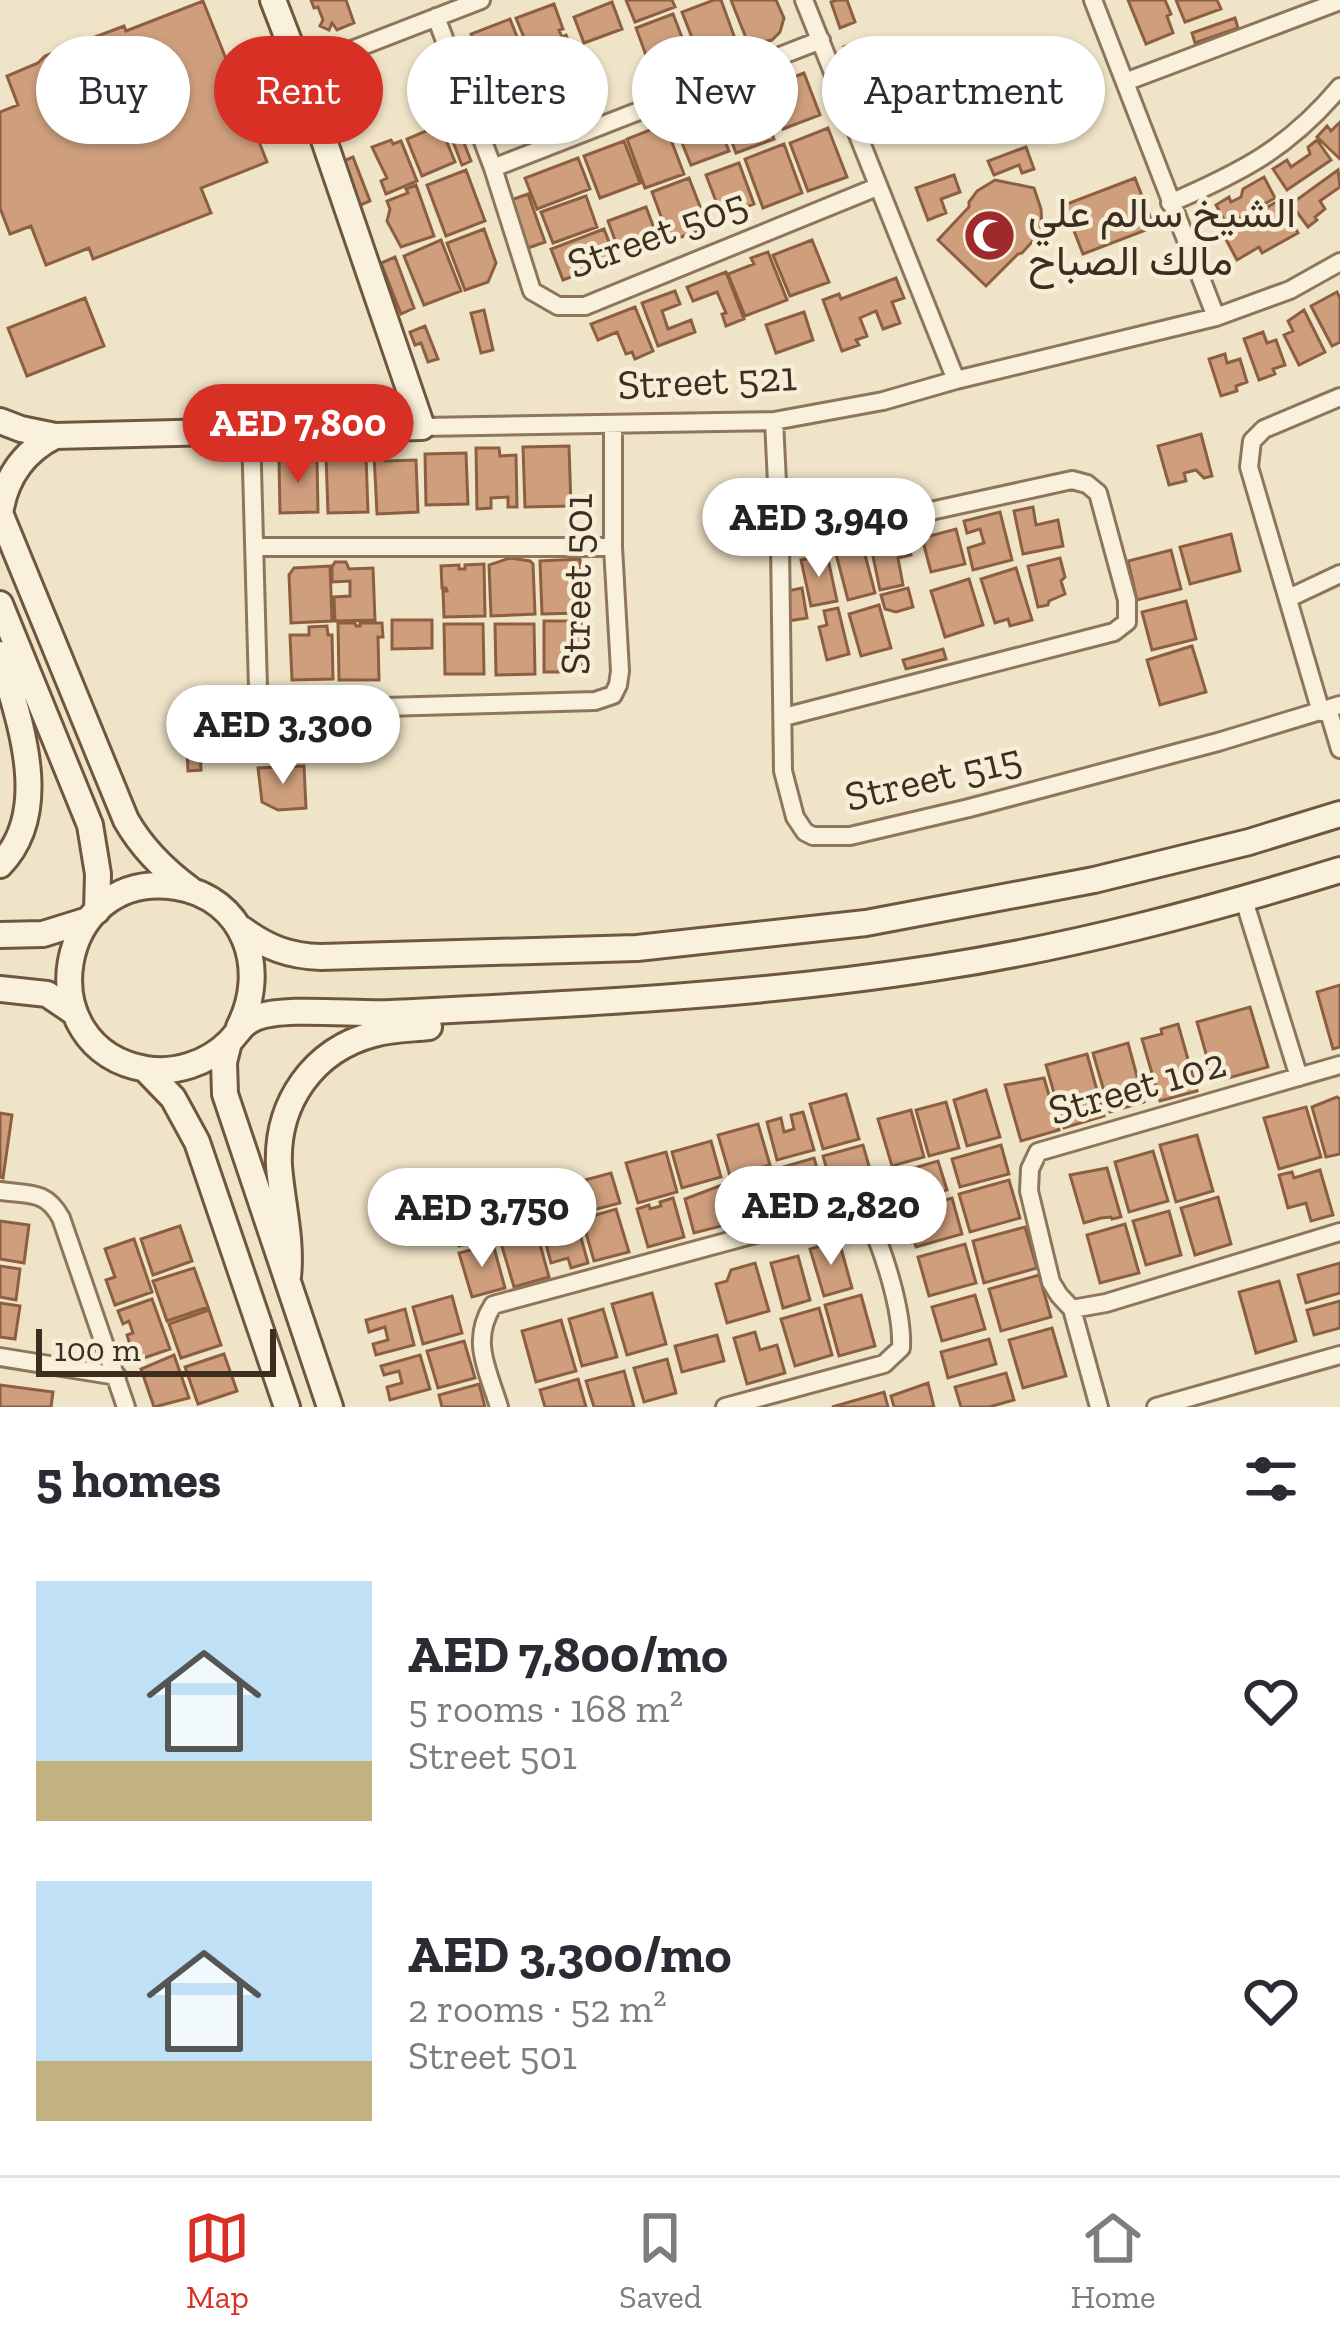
<!DOCTYPE html>
<meta charset="utf-8">
<style>
body{margin:0;font-family:"Zilla Slab",Vazirmatn,serif;background:#f2f2f3;color:#2b2b33;height:100vh;display:flex;flex-direction:column;font-size:45px;white-space:nowrap}
*{box-sizing:border-box;margin:0}
p{font-size:39px;color:#7c7c81}
.icon{flex:none;width:66px;height:66px;fill:none;stroke:currentColor;stroke-width:2;stroke-linecap:round;stroke-linejoin:round}
.map{position:relative;height:1407px;overflow:hidden}
.details{display:flex;flex-direction:column;background:#fff;flex:1}
.details>*{flex:none}
.banner{position:absolute;left:36px;top:36px;width:1269px;height:108px;display:flex;gap:24px}
.scale{position:absolute;left:36px;bottom:30px;width:240px;box-sizing:border-box;padding-left:12px;border:6px solid #3d2e20;border-top:0;font-size:33px;line-height:42px;white-space:nowrap;color:#3d2e20;-webkit-text-stroke:9px #f7eed8;paint-order:stroke}
.price{position:absolute;translate:-50% -102px;padding:0 27px;border-radius:42px;background:#fff;color:#222;font-size:39px;line-height:78px;filter:drop-shadow(0 3px 6px #0008)}
.price::after{content:'';position:absolute;left:50%;top:72px;width:36px;height:27px;margin-left:-18px;background:inherit;clip-path:polygon(0 0,100% 0,50% 100%)}
.price.on{background:#d93025;color:#fff}
ul{padding:0;list-style:none}
li{display:flex;align-items:center;gap:36px;height:300px;padding:0 36px}
li span{display:grid;place-items:center;flex:none;width:336px;height:240px;border-radius:0px;color:#555}
li>.icon{margin-inline-start:auto}
span .icon{width:144px;height:144px;fill:#fffc;stroke-width:1}
li b{font-size:51px}
h2{display:flex;justify-content:space-between;align-items:center;height:144px;padding:0 36px;font-size:51px}
.tag{padding:0 42px;border-radius:54px;background:#fff;box-shadow:0 3px 9px #0004;font-size:42px;line-height:108px}
.tag.on{background:#d93025;color:#fff}
.tab-bar{display:flex;justify-content:space-around;align-items:center;height:168px;border-top:3px solid #e1e1e2;background:#fff;font-size:33px;color:#7c7c81}
.tab-bar a{display:grid;justify-items:center;gap:6px}
.tab-bar .on{color:#d93025}
.map>svg:first-child{display:block}
</style>
<div class="map">
<svg width="1340" height="1407" viewBox="0 0 1340 1407">
<rect width="100%" height="100%" fill="#f0e4c8"/>
<path fill="#cf9f7d" stroke="#8d5f41" stroke-width="3" d="M311 0H346L354 23 337 30 332 23 329 30 320 26 323 20 318 7 314 8Z
M626 0H672L675 7 635 22Z
M714 0H721L737 44 700 58 682 12Z
M731 0H776L784 18 780 32 772 40 756 43 746 38Z
M837 0H847L855 22 840 28 831 2Z
M1128 0H1165L1171 14 1167 16 1173 33 1146 44Z
M1176 0H1217L1221 9 1185 22Z
M203 1 267 162 201 188 211 213 93 259 89 248 46 265 31 226 10 234 0 208V112L18 105 7 76 38 63 45 56 124 26 126 31Z
M612 2 622 29 584 43 574 17Z
M554 4 563 29 559 30 562 37 566 35 571 47 533 61 528 48 532 46 529 38 525 40 516 18Z
M673 14 692 63 654 77 636 28Z
M1235 18 1238 28 1195 43 1192 33Z
M510 19 519 42 514 44 517 50 522 49 527 64 488 78 480 49 477 50 471 34Z
M466 39 482 81 468 85 453 44Z
M859 42 872 77 858 82 844 47Z
M745 48 748 57 703 74 700 65Z
M576 53 580 66 576 67 579 75 583 73 592 95 552 110 544 90 550 88 547 81 542 83 536 68Z
M533 69 550 114 510 129 504 113 508 112 502 97 498 98 493 84Z
M804 73 820 115 783 129 766 88Z
M753 96 754 99 758 97 774 139 736 153 721 112Z
M597 104 600 113 555 130 552 121Z
M450 107 471 161 462 165 441 111Z
M712 108 729 151 691 165 674 123Z
M1340 122V159L1317 137 1327 126 1331 131Z
M665 124 684 174 645 188 627 139Z
M440 125 455 162 422 176 407 139Z
M828 128 847 177 808 191 790 143Z
M391 140 393 144 401 141 417 181 386 194 381 181 387 178 372 147Z
M1317 140 1331 160 1287 190 1273 169 1287 160 1291 167 1310 154 1308 147Z
M624 141 640 183 600 198 584 156Z
M784 144 802 193 763 208 745 159Z
M1026 147 1034 169 1022 173 1019 165 994 175 988 161Z
M353 157 370 201 358 206 341 162Z
M578 158 590 189 537 209 525 178Z
M739 163 754 204 722 217 706 175Z
M466 170 485 221 446 236 427 185Z
M1338 170 1340 187 1320 201 1325 209 1315 217 1317 220 1308 227 1291 204Z
M954 175 960 192 941 199 946 213 928 220 916 188Z
M1264 177 1275 198 1227 225 1216 205 1229 197 1231 202 1241 197 1243 189Z
M689 178 708 227 670 241 652 192Z
M1135 178 1154 227 1083 254 1064 205Z
M995 180 1034 188 1041 209 1042 226 1040 233 1022 253 1018 254 986 286 938 240 969 207V202L977 191Z
M416 185 434 236 401 247 387 221 390 209 387 201 408 193 406 189Z
M528 194 545 242 528 248 518 219 514 220 508 201Z
M586 196 597 227 553 243 541 212Z
M1280 200 1298 233 1262 253 1259 247 1237 260 1222 232Z
M646 207 657 236 619 251 608 221Z
M484 229 496 263 488 282 465 290 447 243Z
M604 229 616 260 563 280 551 249Z
M441 240 461 291 424 305 404 256Z
M812 240 829 282 790 296 773 255Z
M768 252 787 300 745 316 728 274 754 264 751 258Z
M395 257 414 308 401 314 381 263Z
M726 272 744 319 726 326 722 314 726 313 717 292 693 301 687 287Z
M896 278 904 298 892 302 900 323 883 329 876 311 860 318 867 336 856 340 859 345 842 351 823 300 839 294 841 299Z
M675 291 680 304 662 311 668 329 691 320 695 332 658 346 642 303Z
M1337 292 1340 298V342L1332 346 1311 306Z
M85 298 104 346 27 376 8 328Z
M635 307 653 351 635 359 632 352 626 354 617 332 598 340 591 324Z
M484 310 493 350 481 353 471 313Z
M1304 310 1325 352 1299 365 1284 335 1293 331 1288 321Z
M804 312 813 340 776 353 766 325Z
M425 326 438 359 428 362 421 343 415 345 410 332Z
M1263 332 1267 343 1276 340 1285 365 1273 369 1275 374 1259 380 1244 339Z
M1225 354 1227 363 1240 359 1247 382 1236 386 1237 391 1221 396 1209 359Z
M1201 434 1212 476 1204 478 1196 470 1184 473 1186 481 1169 485 1158 446Z
M331 437H370V451L330 450Z
M326 441 327 456 290 457V442Z
M569 446 571 506 525 507 523 447Z
M476 448H499L500 456 516 455 517 507H508V497L491 498V508L477 509Z
M466 453 468 504 426 505 425 454Z
M374 454H384L385 461 416 460 418 512 377 514Z
M366 455 368 512 328 513 326 456Z
M317 459 318 512 280 513 279 460Z
M1033 507 1036 525 1058 520 1063 546 1023 554 1014 511Z
M1000 512 1012 560 973 570 968 548 984 543 980 529 967 533 964 521Z
M956 529 965 564 931 572 922 538Z
M906 534 911 555 898 558 903 585 880 590 870 542Z
M1231 534 1240 571 1190 584 1180 547Z
M863 547 875 593 848 600 836 554Z
M1171 550 1181 589 1137 600 1128 561Z
M827 554 837 601 811 606 801 560Z
M510 558 530 561 533 564 535 614 491 616 489 565Z
M1060 558 1065 577 1061 581 1065 594 1049 601 1048 605 1038 607 1028 566Z
M580 559 581 613 542 614 540 561Z
M335 562H346L349 569 373 568 375 620 335 621 334 597 350 596V581L332 582V567Z
M484 564 485 616 444 617 443 591H447L446 588H442L441 566 459 565V569H465V565Z
M330 566 332 621 291 623 289 575 294 568Z
M1016 568 1032 620 1010 626 1008 619 995 623 981 579Z
M969 579 983 625 945 637 931 591Z
M802 588 807 618 788 621 783 592Z
M908 588 913 607 896 612 885 609 881 595Z
M1186 601 1196 639 1152 650 1142 612Z
M879 605 891 648 861 656 849 614Z
M838 608 849 654 827 660 819 627 827 625 824 611Z
M392 620H432V648L392 649Z
M544 621H581L582 672H544Z
M338 623H355L356 626H360V623H382L383 637H378L379 680H339Z
M444 624H483L484 674H445Z
M495 624H534L535 674 496 675Z
M327 626 328 635H332L333 679 292 680 290 635H309V627Z
M1192 646 1206 692 1160 705 1147 660Z
M943 649 946 659 906 669 903 660Z
M186 727H199L201 770 188 771Z
M304 766 306 808 278 810 262 802 258 768Z
M1340 985V1047L1333 1049 1317 992Z
M1250 1007 1268 1067 1214 1082 1197 1022Z
M1178 1024 1197 1091 1160 1101 1142 1039 1162 1034 1161 1029Z
M1128 1043 1144 1102 1110 1112 1093 1053Z
M1087 1054 1104 1116 1064 1128 1046 1065Z
M1044 1078 1059 1130 1021 1141 1005 1085Z
M986 1090 1000 1137 967 1146 954 1100Z
M846 1094 859 1139 823 1149 810 1104Z
M1337 1097 1340 1099V1154L1326 1157 1312 1107Z
M946 1102 959 1148 929 1156 916 1110Z
M1306 1107 1321 1157 1279 1169 1264 1118Z
M911 1110 924 1157 892 1166 878 1119Z
M803 1112 814 1150 777 1160 767 1122 781 1118 784 1132 794 1129 791 1115Z
M0 1113 12 1115 3 1178 0 1177Z
M758 1124 770 1165 730 1176 718 1135Z
M1197 1135 1213 1191 1176 1202 1160 1145Z
M711 1141 721 1177 682 1188 672 1152Z
M863 1145 874 1184 834 1195 823 1156Z
M1001 1145 1009 1174 960 1187 952 1159Z
M1153 1151 1168 1201 1129 1212 1115 1162Z
M666 1152 677 1192 638 1203 626 1163Z
M814 1158 825 1196 787 1207 776 1169Z
M938 1161 947 1190 898 1204 889 1175Z
M1107 1168 1121 1217 1112 1219 1111 1217 1101 1218 1084 1223 1070 1175Z
M1320 1170 1333 1215 1311 1221 1306 1203 1288 1208 1279 1175 1292 1172 1294 1178Z
M611 1173 620 1203 574 1215 566 1185Z
M769 1173 780 1209 743 1219 733 1184Z
M1009 1180 1020 1218 970 1232 959 1194Z
M558 1185 566 1215 523 1228 514 1197Z
M722 1185 733 1223 694 1233 685 1199Z
M1218 1197 1231 1244 1195 1255 1181 1208Z
M673 1198 684 1237 648 1247 637 1209 649 1205 650 1209 661 1206 660 1202Z
M952 1198 962 1234 916 1247 906 1211Z
M503 1199 512 1231 459 1246 450 1214Z
M616 1209 629 1252 594 1261 582 1219Z
M1169 1211 1181 1255 1146 1265 1133 1221Z
M576 1220 588 1263 571 1268 568 1258 551 1263 542 1229Z
M0 1221 29 1225 24 1263 0 1259Z
M1125 1224 1139 1273 1100 1283 1087 1235Z
M180 1226 192 1261 153 1275 141 1239Z
M1025 1227 1037 1268 984 1283 973 1241Z
M537 1233 549 1277 514 1287 501 1243Z
M134 1239 152 1292 115 1305 106 1280 115 1277 105 1249Z
M839 1241 852 1288 824 1296 810 1249Z
M493 1244 505 1288 472 1297 459 1253Z
M965 1244 976 1283 929 1296 918 1257Z
M798 1256 810 1300 783 1308 771 1263Z
M755 1263 769 1311 727 1323 716 1284 727 1281 731 1270Z
M1340 1263V1293L1306 1303 1298 1275Z
M0 1266 20 1269 16 1300 0 1297Z
M194 1268 208 1307 167 1321 153 1281Z
M1039 1275 1051 1317 1001 1331 989 1289Z
M1279 1281 1296 1341 1256 1353 1239 1292Z
M652 1293 666 1344 627 1355 612 1304Z
M861 1295 875 1346 839 1356 825 1305Z
M975 1295 985 1329 942 1341 932 1307Z
M452 1296 462 1333 423 1344 413 1307Z
M152 1299 170 1349 135 1361 127 1335 133 1333 129 1321 123 1324 118 1311Z
M1340 1301V1328L1314 1335 1307 1310Z
M0 1303 20 1306 15 1339 0 1337Z
M819 1308 832 1355 795 1366 781 1319Z
M405 1309 414 1345 376 1355 373 1344 388 1340 385 1327 369 1332 366 1320Z
M603 1309 617 1357 582 1366 569 1319Z
M209 1310 221 1345 181 1358 169 1324Z
M561 1320 576 1371 536 1382 522 1331Z
M1052 1328 1066 1376 1023 1388 1009 1340Z
M755 1332 760 1350 777 1345 785 1373 747 1384 734 1338Z
M717 1335 724 1361 682 1372 675 1346Z
M989 1339 996 1364 948 1378 941 1352Z
M464 1341 475 1378 438 1388 427 1351Z
M224 1354 237 1391 198 1404 185 1367Z
M174 1355 189 1398 154 1407 141 1369Z
M420 1355 430 1389 390 1400 387 1387 402 1383 399 1371 384 1375 381 1366Z
M667 1359 676 1393 644 1402 634 1368Z
M624 1371 634 1407H594L586 1381Z
M1006 1373 1014 1400 989 1407H961L955 1387Z
M578 1379 586 1407H545L540 1390Z
M928 1383 934 1407H894L891 1396Z
M479 1384 485 1407H442L439 1395Z
M0 1385 53 1392 51 1407H0Z
M884 1392 888 1407H832Z"/>
<g fill="none" stroke-linecap="round" stroke-linejoin="round">
<defs>
<path id="street" d="M804 0 956 380
M1093 0 1216 317
M436 17 493 168 532 291 558 306H585L877 187
M300 70 481 0
M1125 82 1340 1
M493 168 821 40
M1170 203C1242 172 1289 148 1340 87
M774 421 780 544 783 771 795 817 805 832 813 836H850L969 808 1218 742 1340 705
M422 427 774 421 883 401 956 380 1216 317 1290 290 1340 262
M251 431 258 689 262 700 276 710 595 701 613 695 618 685 620 671 613 547V426
M780 544 1072 480 1087 484 1098 493 1127 600V622L1114 632 784 717
M255 547H613
M1289 598 1340 574
M1328 709 1340 749
M1321 712 1249 467 1252 441 1264 429 1340 397
M1244 900 1299 1077
M1340 1065 1038 1152 1030 1169 1029 1191 1051 1282 1059 1295 1072 1309 1106 1303 1340 1232
M0 1191C29 1195 46 1190 61 1218L126 1407
M1072 1309 1099 1407
M0 1357 117 1376
M499 1407C488 1370 470 1341 493 1305L844 1210 866 1214C883 1248 903 1311 901 1348L884 1364 725 1407
M1156 1407 1340 1355"/>
<path id="secondary" d="M0 421 21 429 55 436 422 427 300 70 273 0
M0 513 126 820C142 848 164 870 190 889
M0 514C5 479 23 452 55 436
M0 604 90 825 98 874 97 911
M0 654C18 718 54 810 0 865
M242 929C268 948 289 956 321 957L637 948 866 923 1094 880 1249 842 1340 814
M0 935 43 934 88 920
M0 989 47 994 75 1013
M239 1027C269 969 245 898 176 887 56 867 25 1048 146 1069 175 1074 208 1063 229 1042 239 1032 241 1024 255 1018 284 1006 356 1015 391 1013 572 1004 754 996 934 968 1072 947 1207 911 1340 870
M229 1042 224 1062 225 1094 330 1407
M145 1069 173 1098 197 1142 287 1407
M288 1277C292 1239 282 1204 279 1166 276 1103 313 1050 374 1034 391 1029 411 1029 429 1027"/>
</defs>
<use href="#street" stroke="#8d765c" stroke-width="22"/>
<use href="#secondary" stroke="#6f573f" stroke-width="30"/>
<use href="#street" stroke="#faf1dc" stroke-width="16"/>
<use href="#secondary" stroke="#faf1dc" stroke-width="24"/>
</g>
<defs>
<symbol id="mosque-disc" viewBox="-11 -11 22 22"><circle r="9.5" fill="#9e2a2b" stroke="#f7eed8"/><path d="M3.5-4.9A6 6 0 1 0 3.5 4.9A5 5 0 1 1 3.5-4.9Z" fill="#fff"/></symbol>
</defs>
<g fill-rule="evenodd">
<use href="#mosque-disc" x="960" y="206" width="59" height="59"/>
</g>
<g text-anchor="middle" dominant-baseline="central" stroke-width="9" stroke-linejoin="round" paint-order="stroke">
<g font-size="42" fill="#3d2e20" stroke="#f7eed8" text-anchor="start">
<text x="1028" y="212">الشيخ سالم علي<tspan x="1028" dy="48">مالك الصباح</tspan></text>
</g>
<g font-size="42" fill="#3d2e20" stroke="#f7eed8">
<text transform="translate(657 233) rotate(-20)">Street 505</text>
<text transform="translate(707 380) rotate(-3)">Street 521</text>
<text transform="translate(576 584) rotate(-89)">Street 501</text>
<text transform="translate(933 777) rotate(-13)">Street 515</text>
<text transform="translate(1137 1086) rotate(-16)">Street 102</text>
</g>
</g>
</svg>
<div class="scale">100 m</div>
<b class="price on" style="left:298px;top:486px">AED 7,800</b>
<b class="price" style="left:819px;top:580px">AED 3,940</b>
<b class="price" style="left:283px;top:787px">AED 3,300</b>
<b class="price" style="left:831px;top:1268px">AED 2,820</b>
<b class="price" style="left:482px;top:1270px">AED 3,750</b>
<div class="banner">
<a class="tag">Buy</a>
<a class="tag on">Rent</a>
<a class="tag">Filters</a>
<a class="tag">New</a>
<a class="tag">Apartment</a>
</div>
</div>
<section class="details">
<h2>5 homes<svg class="icon" aria-label="filters" viewBox="0 0 24 24"><path d="M4 7h16M4 17h16"/><circle cx="9" cy="7" r="2"/><circle cx="15" cy="17" r="2"/></svg></h2>
<ul>
<li><span style="background:linear-gradient(#bfe0f5 75%,#c2b280 0)"><svg class="icon" aria-label="home" viewBox="0 0 24 24"><path d="M3 11l9-7 9 7M6 9v11h12V9"/></svg></span><div><b>AED 7,800/mo</b><p>5 rooms · 168 m²</p><p>Street 501</p></div><svg class="icon" aria-label="heart" viewBox="0 0 24 24"><path d="M12 20l-8-8c-3-5 5-10 8-4 3-6 11-1 8 4z"/></svg></li>
<li><span style="background:linear-gradient(#bfe0f5 75%,#c2b280 0)"><svg class="icon" aria-label="home" viewBox="0 0 24 24"><path d="M3 11l9-7 9 7M6 9v11h12V9"/></svg></span><div><b>AED 3,300/mo</b><p>2 rooms · 52 m²</p><p>Street 501</p></div><svg class="icon" aria-label="heart" viewBox="0 0 24 24"><path d="M12 20l-8-8c-3-5 5-10 8-4 3-6 11-1 8 4z"/></svg></li>
</ul>
</section>
<nav class="tab-bar">
<a class="on"><svg class="icon" aria-label="map" viewBox="0 0 24 24"><path d="M3 6l6-2 6 2 6-2v14l-6 2-6-2-6 2zM9 4v14M15 6v14"/></svg>Map</a>
<a><svg class="icon" aria-label="saved" viewBox="0 0 24 24"><path d="M7 4h10v16l-5-4-5 4z"/></svg>Saved</a>
<a><svg class="icon" aria-label="home" viewBox="0 0 24 24"><path d="M3 11l9-7 9 7M6 9v11h12V9"/></svg>Home</a>
</nav>
